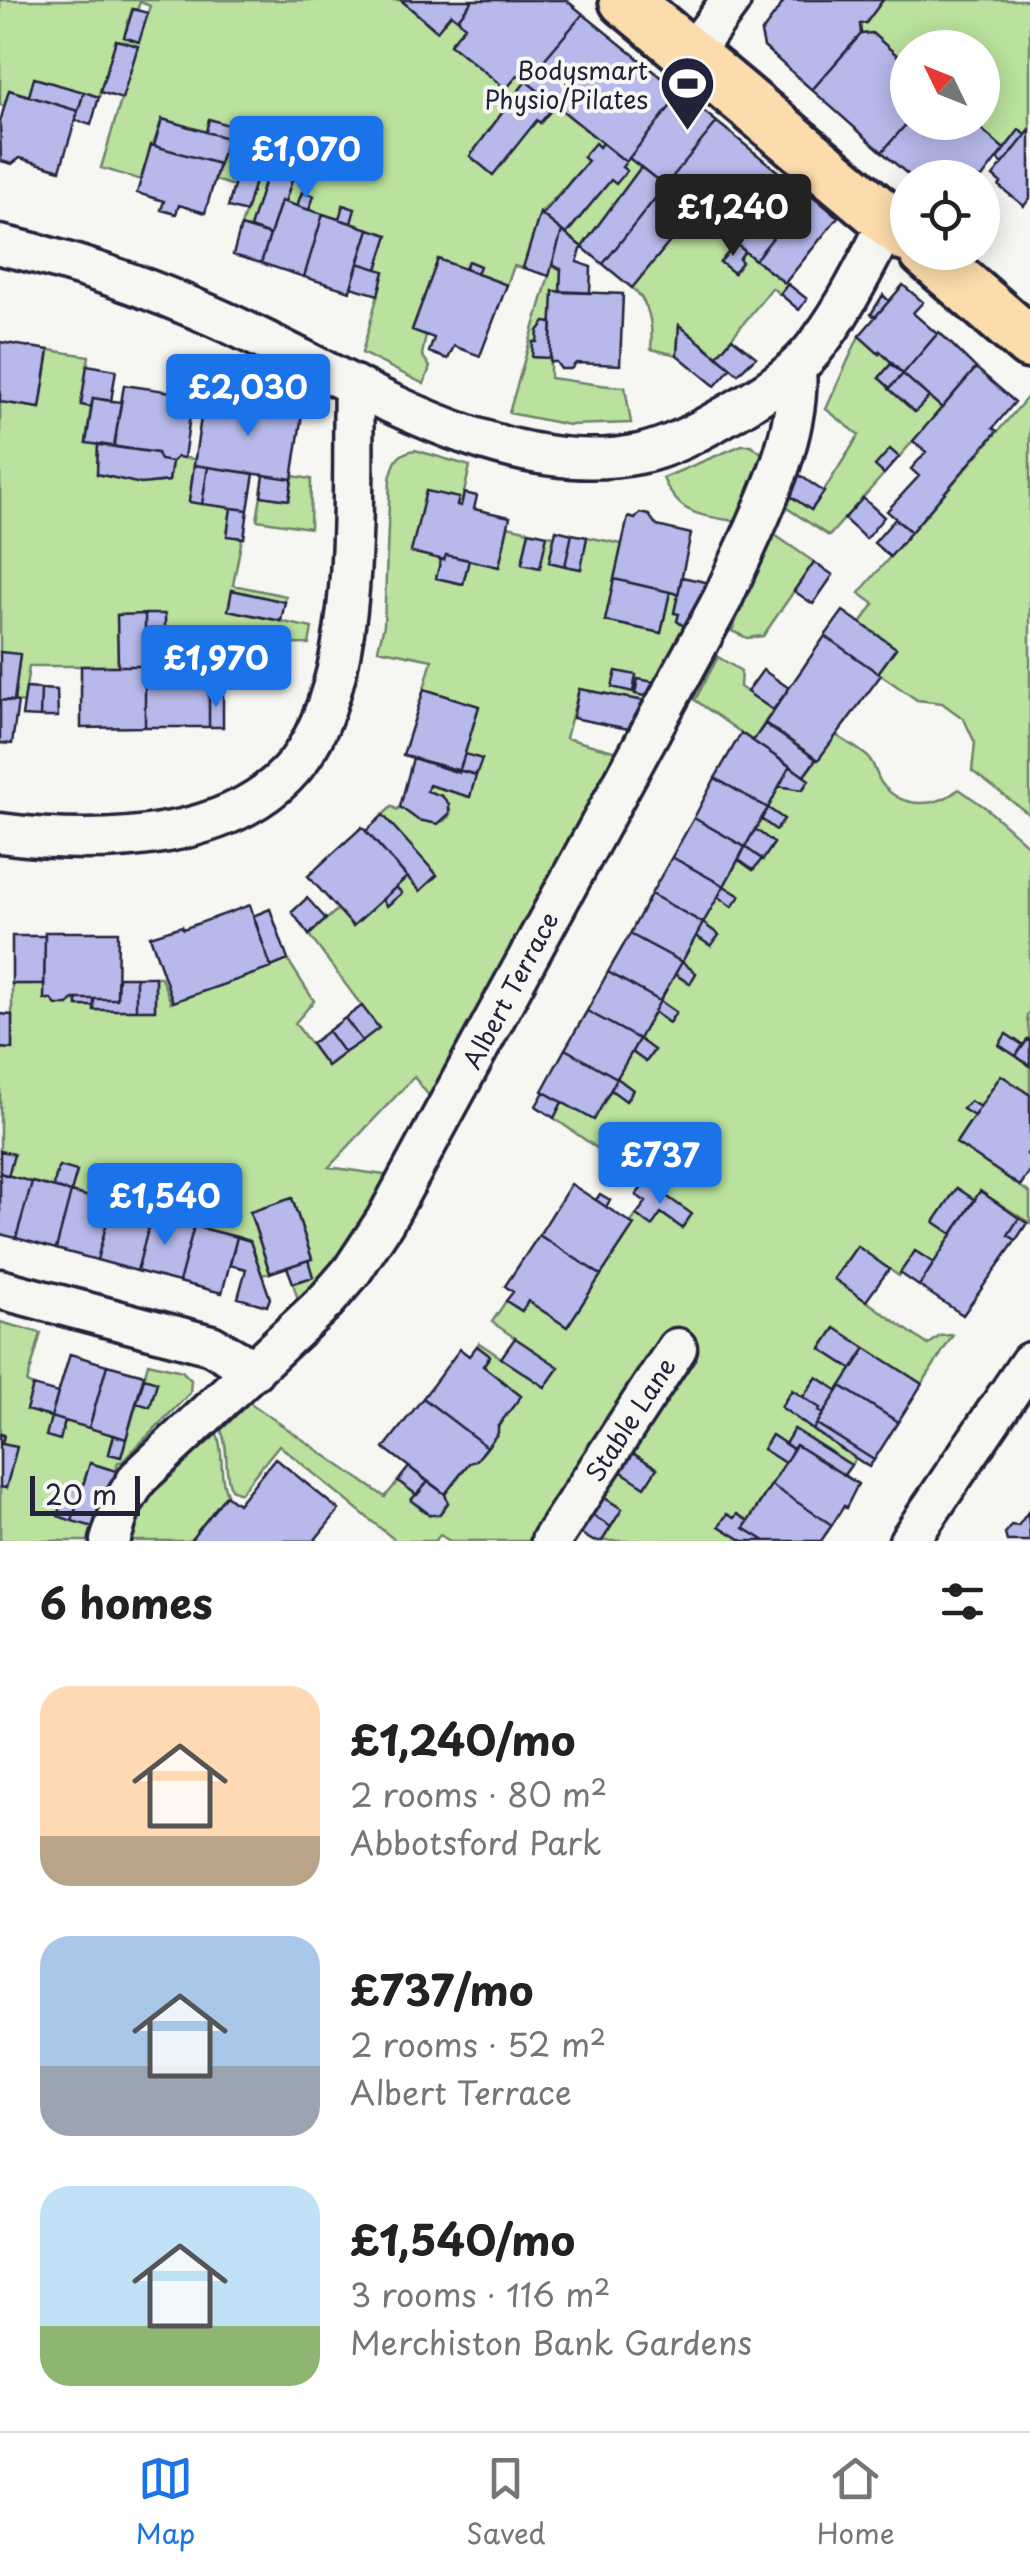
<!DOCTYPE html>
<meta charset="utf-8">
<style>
body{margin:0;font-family:"Playpen Sans",sans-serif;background:#f6f6f6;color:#222;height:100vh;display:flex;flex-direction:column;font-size:38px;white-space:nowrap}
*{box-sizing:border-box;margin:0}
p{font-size:32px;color:#767676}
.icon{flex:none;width:55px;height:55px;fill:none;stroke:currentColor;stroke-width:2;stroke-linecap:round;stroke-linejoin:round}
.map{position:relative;height:1541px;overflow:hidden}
.side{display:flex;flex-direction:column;background:#fff;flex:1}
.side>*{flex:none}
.needle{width:65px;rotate:313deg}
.fabs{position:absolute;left:890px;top:30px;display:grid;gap:20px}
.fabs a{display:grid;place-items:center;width:110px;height:110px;border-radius:50%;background:#fff;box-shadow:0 5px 25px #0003;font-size:50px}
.scale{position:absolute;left:30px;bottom:25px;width:110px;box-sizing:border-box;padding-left:10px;border:5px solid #22223b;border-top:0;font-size:28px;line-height:35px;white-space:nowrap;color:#22223b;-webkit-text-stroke:8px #f6f6f2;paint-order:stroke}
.price{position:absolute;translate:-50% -85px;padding:0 22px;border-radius:10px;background:#1a73e8;color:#fff;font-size:32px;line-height:65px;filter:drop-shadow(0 2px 5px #0008)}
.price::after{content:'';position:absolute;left:50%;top:60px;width:30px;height:22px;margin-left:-15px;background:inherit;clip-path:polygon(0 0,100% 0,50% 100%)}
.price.active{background:#222;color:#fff}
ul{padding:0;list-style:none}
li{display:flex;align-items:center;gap:30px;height:250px;padding:0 40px}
li span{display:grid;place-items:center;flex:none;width:280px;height:200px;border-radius:30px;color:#555}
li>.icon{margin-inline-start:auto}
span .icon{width:120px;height:120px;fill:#fffc;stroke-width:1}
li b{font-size:42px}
h2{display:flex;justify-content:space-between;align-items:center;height:120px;padding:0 40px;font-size:42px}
.dock{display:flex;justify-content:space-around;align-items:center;height:140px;border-top:2px solid #e0e0e0;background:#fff;font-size:28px;color:#767676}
.dock a{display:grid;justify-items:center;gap:5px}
.dock .active{color:#1a73e8}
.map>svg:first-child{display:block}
</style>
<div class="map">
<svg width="1030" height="1541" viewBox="0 0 1030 1541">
<rect width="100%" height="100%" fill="#f6f6f2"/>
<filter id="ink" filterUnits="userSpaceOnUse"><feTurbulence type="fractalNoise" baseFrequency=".01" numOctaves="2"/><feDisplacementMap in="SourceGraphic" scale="20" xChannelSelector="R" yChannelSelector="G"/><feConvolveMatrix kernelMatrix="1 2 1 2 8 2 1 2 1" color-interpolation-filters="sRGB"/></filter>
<g filter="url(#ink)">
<path fill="#bae19d" stroke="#6e826c" stroke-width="2.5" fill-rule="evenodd" d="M0 0H401L436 31 451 14 465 26 451 44 506 89 518 75 526 81 470 156 492 174 537 120 541 123 551 110 548 106 552 102 602 143 599 147 595 144 584 157 588 161 540 214 523 268 514 266 507 285 477 274 468 262 465 269 438 260 412 329 426 335 422 355 430 367 424 384 362 353 384 272 377 269 387 235 351 223 354 209 344 205 339 219 309 210 313 195 302 192 297 206 285 202 297 162 273 154 250 228 241 226 255 181 238 175 234 186 215 180 230 126 209 120 206 132 162 119 141 180 101 168 137 46 116 40 99 97 35 78 29 96 10 90 4 106 0 105ZM140 2 150 6 138 42 124 37 132 9 137 10Z
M883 0H1030V130L1026 135 1019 130 1004 149 973 123 982 122V48H908L907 65 872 34H861L860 24Z
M629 158 641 167 582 247 566 235Z
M695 211 736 244 721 262 734 273 742 263 739 259 745 251 787 285 780 294 772 288 717 356 679 326 677 355 651 349C653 327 651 303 632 288Z
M552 265 561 269 560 292 552 323 545 322 538 331 537 342H533V357L550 358V378C576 381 599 386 625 387L631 423 569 425 509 413Z
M859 336 892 362 879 378 914 412 929 397 942 408 899 457 890 450 884 474 829 536 784 506 789 495 812 510 859 435 826 409Z
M49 350 89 356 81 404 91 407 86 442 98 444 97 474C123 479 142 487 169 481L172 462 177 457 195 459 189 501 231 508 227 536 242 538 233 585 286 596 285 602 233 590 228 610 312 628 309 644 172 645 171 665H165V615H118V666H29L24 703 14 701 20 655 0 652V402L40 408Z
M1030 394V815L972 771 975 743 964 719 942 703 917 700 878 673 896 648 861 623 874 604 859 593Z
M742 445H751L764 455 744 523C704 514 681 520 663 478Z
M415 450 470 466 461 506 457 505 458 498 426 491 412 552 441 559 437 578 463 584 469 560 499 567 508 526 529 531 522 563 539 567 547 535 554 536 549 562 580 569 587 537 622 544 605 621 661 633 670 592 678 594 674 612 679 614 677 621 689 630 650 702 579 689 566 738 621 753 430 1097 414 1077 329 1167 391 1176 354 1244 299 1303 293 1283 313 1277 308 1260 312 1258 292 1198 250 1213 270 1273 262 1275 250 1241 152 1214 139 1188 133 1209 112 1203 117 1183 101 1178 95 1199 71 1192 77 1172 59 1167 53 1187 8 1176 14 1155 0 1151V1048H12V984H44L56 1005H67L77 999V1006H94V1010L155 1009V977H161L171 1003 288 960 314 1001 295 1023 327 1066 378 1028 309 935 338 909 353 926 382 900 387 906 401 894 396 887 407 877 420 891 437 876 383 815 392 806 397 810 400 807C450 844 469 804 427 791L429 785 469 797 482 759 465 754 479 706 424 689 432 660 378 649 384 625 390 479C394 462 397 453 415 450Z
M293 476 311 479 310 528 257 520 261 496 289 500Z
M772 533 814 562 763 636 747 638 732 631Z
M718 657 741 671 740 687 773 710 753 741 695 700Z
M836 735C846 742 859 749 868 757 875 764 876 776 882 784 902 809 936 808 959 789L986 808 1030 847V1012L1027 1016 1030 1041 1027 1040 1023 1045 1006 1034 999 1045 1030 1066V1095L1001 1076 980 1107 970 1101 964 1109 974 1116 956 1143 1030 1193V1223L981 1192 975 1200 957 1188 935 1222 952 1234 934 1263 915 1251 899 1276 857 1247 834 1278 928 1345 940 1336 953 1335 922 1384 834 1329 821 1349 852 1369 838 1391 817 1377 803 1397 792 1390 781 1407 856 1457 851 1465 795 1429 785 1444 772 1435 764 1449 785 1463 748 1521 734 1518 720 1526 743 1541H602L622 1509 600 1495 617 1469 656 1468 629 1451 696 1350 668 1331 532 1541H450L440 1535 435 1541H396L279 1445 240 1493 231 1489C223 1469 230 1450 221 1430L249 1402 385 1497 398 1481 416 1494 411 1501 429 1515 469 1463C486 1456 493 1438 500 1424 504 1414 514 1404 521 1396L483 1366 490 1356 477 1346 479 1343 545 1387 558 1368 492 1322 506 1301 521 1311 528 1301 567 1327 633 1225 631 1223 636 1215 661 1213 682 1228 691 1214 554 1118 562 1102 594 1119 611 1090 627 1100 633 1090 617 1078 632 1052 646 1062 654 1051 639 1039 654 1012 669 1023 676 1013 660 1001 675 974 689 984 696 973 682 962 696 936 718 935 703 923 718 897 739 896 724 886 739 860 753 870 774 844 755 829 761 819 776 830 783 820 768 808 779 786 803 790 809 780 804 776Z
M0 1322 41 1333 27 1383 33 1386 26 1410 51 1417 47 1436 60 1439 65 1421 114 1435 109 1453 121 1457 137 1403 150 1406 157 1383 144 1378 148 1363 182 1371 191 1380 190 1393 122 1462H118L116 1471 90 1463 82 1487 69 1484 59 1516 97 1528 93 1541H0V1487L6 1488 16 1448 2 1444 4 1435 0 1434Z
M217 1434C225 1454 218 1474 227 1494L190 1541H128L143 1499Z"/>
<path fill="#b6b9ea" stroke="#22223b" stroke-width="2.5" d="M401 0H473L458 19 451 14 437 31Z
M473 0H566L583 14 526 81 518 75 506 89 450 44 465 26 458 19Z
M785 0H883L866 23 860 24 861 34 812 90 764 47 761 33Z
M133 9 148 13 139 42 124 37Z
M583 14 681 93 626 162 526 81Z
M872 33 908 65V122L882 152 812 90 861 34Z
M116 40 138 46 122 99 100 92Z
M34 78 84 92 78 111 29 96Z
M526 81 552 102 548 106 552 109 540 123 537 120 493 175 470 156Z
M9 90 78 111 60 170 20 158 12 164 1 161 0 122Z
M84 92 99 97 91 125 75 120Z
M681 93 717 122 665 186 629 158Z
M162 119 227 138 219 164 154 146Z
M209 119 231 126 227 138 206 132Z
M717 122 787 179 736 244 665 186Z
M908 122H973L1004 149 982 178H912L882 152Z
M1019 130 1026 135 1003 164 997 159Z
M1030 130V198L1024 206 999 186 1001 183 993 176Z
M595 143 599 147 602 143 626 162 622 167 627 171 616 184 611 180 566 234 542 215 588 161 583 157Z
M151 145 219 164 205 213 179 205 176 214 161 210 164 201 137 193Z
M273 154 298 162 285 202 281 201 270 235 250 228Z
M641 167 665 186 603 264 582 247Z
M237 175 255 181 246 212 228 207Z
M789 177 809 193 755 260 736 244Z
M665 186 695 211 632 288 603 264Z
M302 192 314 196 309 210 297 206Z
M809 193 838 217 785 283 755 260Z
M281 201 323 214 304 277 261 263Z
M343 205 355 209 351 223 339 219Z
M540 213 562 231 549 276 523 268Z
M323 214 369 229 350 291 304 277Z
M241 226 270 235 261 263 233 255Z
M369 229 388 235 377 269 358 263Z
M562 231 582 247 577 262 591 267 590 293 560 292 561 269 552 265Z
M736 244 745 251 739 259 742 262 734 273 720 262Z
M438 259 507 285 480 356 454 346 448 359 439 356 429 352 434 338 412 330Z
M468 261 480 266 477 274 465 269Z
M358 263 384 271 378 295 351 287Z
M788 284 807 299 799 310 780 294Z
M903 285 923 302 913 313 937 334 903 374 880 351 879 354 859 336Z
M553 291 623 294 620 365 576 363 571 369H561L556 362H550Z
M883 295 889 301 875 317 871 314Z
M545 322 552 323 550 358 532 357 533 342H537L538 331Z
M679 325 731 368 715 386 677 355Z
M939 332 976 368 942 408 903 374Z
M732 338 756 357 738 374 717 356Z
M0 342 49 350 40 408 0 402Z
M891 364 903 374 890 388 879 378Z
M87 365 116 370 111 401 93 398 91 407 81 405Z
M976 368 1015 402 993 428 997 431 911 532 887 511 919 476 911 469 926 452 913 441Z
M903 374 929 397 915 412 889 389Z
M124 385 193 395 184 458 177 457 172 462 160 460 157 453 114 447Z
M204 397 302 414 292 479 194 465Z
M93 398 121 402 114 447 86 443Z
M98 444 157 453 160 460 172 462 169 481 141 484 97 474Z
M890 449 899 457 884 474 875 466Z
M194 465 208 467 202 504 189 502Z
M208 467 254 474 248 510 202 504Z
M798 474 824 492 811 510 789 495Z
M264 475 292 479 289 500 261 496Z
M426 491 459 498 457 505 461 506 464 493 477 496 474 509 510 517 499 567 446 555 444 560 411 552Z
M863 498 884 517 866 539 844 519Z
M231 508 248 510 244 538 227 536Z
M640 513 649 515 657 526 691 534 678 594 614 579 628 517 635 519Z
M895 519 911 532 890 557 874 543Z
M556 530 572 534 565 566 549 562Z
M529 531 547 535 540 568 522 564Z
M572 534 587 537 581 569 565 566Z
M446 555 469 560 463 584 436 578 441 559 444 560Z
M814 562 833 575 813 604 794 591Z
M682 577 715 584 689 630 677 621 679 614 674 613Z
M614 579 670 592 661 633 605 621Z
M232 590 285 602 281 621 228 610Z
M843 611 896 648 878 673 825 636Z
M145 614V666H118L117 615Z
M145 614H165V665L145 666Z
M825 636 881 675 818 760 765 723Z
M171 645H209V727H145V666L171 665Z
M0 652 20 654 14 701 0 700Z
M81 666H145V727L81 728Z
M763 670 789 688 773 710 747 692Z
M616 671 636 675 633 692 612 687Z
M638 679 654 682 650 697 635 694Z
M26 688 41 689 40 717 22 716Z
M41 689 57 690 58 717H40Z
M424 689 479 706 459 773 403 755Z
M579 689 650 702 634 730 573 718Z
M209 692H223V727H209Z
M0 700 18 702 12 744 0 743Z
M765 724 816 759 804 776 753 741Z
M741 733 790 766 768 808 715 778Z
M465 754 482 759 476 775 459 770Z
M413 758 476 775 470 797 429 785 427 791 442 796 449 804V814L438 824 418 820 400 807Z
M790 766 809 780 802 790 779 786Z
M715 778 768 808 745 847 694 818Z
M768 808 784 819 776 830 761 819Z
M383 815 437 875 420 891 366 831Z
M694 818 745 847 724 886 672 857Z
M362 827 407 877 353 926 308 876Z
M755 829 774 843 763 860 745 847Z
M745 847 762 859 753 870 739 860Z
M672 857 724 886 703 923 651 894Z
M724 886 740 896 732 907 718 897Z
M396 887 402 893 387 906 382 900Z
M651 894 703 923 682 962 630 934Z
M307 898 326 919 309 935 292 912Z
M250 905 271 968 173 1002 150 936 182 926 183 929Z
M270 909 288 960 271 967 253 916Z
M703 923 719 935 711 946 696 936Z
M45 932H118L117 999H73L68 1005H56L51 999H44Z
M630 934 682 962 660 1001 608 972Z
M12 936H45L44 984H12Z
M682 962 696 973 690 984 675 974Z
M608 972 660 1001 639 1039 587 1011Z
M118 977H136V1010H94V999H117Z
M136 977H155V1010H136Z
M77 999H94V1006H77Z
M660 1001 676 1012 669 1023 654 1012Z
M362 1006 379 1028 362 1041 345 1018Z
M587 1011 639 1039 617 1078 565 1049Z
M0 1014 12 1015V1049L0 1048Z
M345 1018 362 1041 344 1053 328 1031Z
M328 1031 344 1053 327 1066 311 1044Z
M1006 1034 1023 1045 1016 1056 999 1045Z
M639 1039 654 1050 646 1062 632 1052Z
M1028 1039 1030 1041V1066L1016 1056Z
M565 1049 617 1078 594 1120 542 1091Z
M1001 1075 1030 1095V1149L1027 1154 1030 1156V1171L1020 1186 956 1143Z
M617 1078 633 1090 626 1101 611 1090Z
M544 1092 562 1102 554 1118 536 1106Z
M970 1101 980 1107 974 1116 963 1109Z
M0 1151 14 1154 8 1176 0 1173Z
M59 1166 77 1171 71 1192 53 1187Z
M0 1173 32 1182 16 1238 0 1234Z
M101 1178 118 1183 112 1203 95 1199Z
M32 1182 71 1192 56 1249 16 1238Z
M646 1182 692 1214 682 1228 661 1213 652 1226 636 1215 646 1202 636 1195Z
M571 1184 634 1225 601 1275 539 1235Z
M139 1188 158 1193 152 1214 133 1209Z
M957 1188 975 1200 952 1234 934 1222Z
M980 1191 1019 1218 1008 1235 1016 1240 963 1315 919 1286Z
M71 1192 112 1203 97 1260 56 1249Z
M600 1194 610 1200 606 1207 596 1200Z
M292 1198 312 1259 270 1273 250 1212Z
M112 1203 152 1214 137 1271 97 1260Z
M152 1214 194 1226 179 1282 137 1271Z
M1019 1218 1027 1223 1016 1240 1008 1235Z
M194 1226 237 1237 222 1293 179 1282Z
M539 1235 601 1275 567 1327 528 1301 522 1311 506 1301 513 1292 505 1286Z
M237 1237 250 1241 270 1298 267 1306 238 1298 246 1269 230 1265Z
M857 1246 889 1269 866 1301 834 1279Z
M915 1251 934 1263 919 1286 900 1273Z
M308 1260 313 1277 293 1283 287 1267Z
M835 1328 866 1348 852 1369 821 1349Z
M515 1338 559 1367 545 1387 501 1358Z
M477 1346 490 1356 483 1366 521 1396 498 1426V1433L487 1447 423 1398 460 1349 469 1356Z
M866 1348 922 1384 898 1422 841 1386Z
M70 1354 107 1365 89 1428 51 1417Z
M107 1365 144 1375 126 1439 89 1428Z
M817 1377 838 1391 823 1414 818 1411 820 1408 803 1397Z
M144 1378 157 1382 150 1407 137 1403Z
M33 1386 58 1393 51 1417 26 1410Z
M841 1386 898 1422 874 1460 817 1424Z
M792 1390 820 1408 818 1411 823 1414 813 1430 781 1407Z
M423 1398 487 1447 476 1461 469 1463 445 1494 384 1448Z
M51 1417 65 1421 60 1440 46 1436Z
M817 1424 874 1460 869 1467 813 1430Z
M794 1429 851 1465 844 1475 796 1445 793 1449 785 1444Z
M0 1434 4 1435 2 1444 17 1447 6 1488 0 1487Z
M114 1435 126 1439 121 1457 109 1454Z
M772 1435 793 1449 785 1463 763 1449Z
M796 1445 858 1484 846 1508 844 1506 832 1525 771 1485Z
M629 1451 657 1468 645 1487 617 1469Z
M275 1458 339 1510 314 1541H190L226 1495 238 1504Z
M90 1463 116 1471 97 1528 72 1521Z
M409 1467 428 1482 417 1495 398 1481Z
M428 1482 445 1494 448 1503 439 1515H430L411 1500Z
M69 1483 82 1487 72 1521 58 1516Z
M771 1485 832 1525 821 1541H765L744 1528Z
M600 1495 622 1509 611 1527 589 1513Z
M1028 1512 1030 1541H1007L1005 1534 1011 1525 1018 1526Z
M589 1513 611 1527 602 1541H593L577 1531Z
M727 1514 734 1518 737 1514 748 1521 744 1528 765 1541H743L719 1526Z"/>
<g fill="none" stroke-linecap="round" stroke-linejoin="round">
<defs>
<path id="minor" d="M691 55 731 0
M0 245C78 262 155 290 228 323 350 378 501 482 639 454 668 448 696 433 722 418 755 399 787 381 812 351 844 313 866 264 889 221
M0 833C97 846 247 845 306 750 363 658 351 491 354 385
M0 1289 211 1345 254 1370
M110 1541 122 1504 138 1478 326 1301 352 1271 385 1221 723 598C752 531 802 443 796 368
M551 1541 677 1348
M909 1541 1030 1362"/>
<path id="major" d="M625 0 908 237
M925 252 1030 343"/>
</defs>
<use href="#minor" stroke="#22223b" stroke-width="45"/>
<use href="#major" stroke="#22223b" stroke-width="58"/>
<use href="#minor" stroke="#f6f6f2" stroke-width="38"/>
<use href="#major" stroke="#fcdcac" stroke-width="50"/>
</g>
</g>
<defs>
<symbol id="stadium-pin" viewBox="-11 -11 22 30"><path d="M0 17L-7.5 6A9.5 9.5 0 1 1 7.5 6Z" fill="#22223b" stroke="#f6f6f2"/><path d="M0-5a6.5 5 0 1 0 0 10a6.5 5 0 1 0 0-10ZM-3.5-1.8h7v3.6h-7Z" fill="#fff"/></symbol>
</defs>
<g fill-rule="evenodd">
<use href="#stadium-pin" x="656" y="52" width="63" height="86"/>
</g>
<g text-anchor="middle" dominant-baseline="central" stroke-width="8" stroke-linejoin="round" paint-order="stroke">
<g font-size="25" fill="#22223b" stroke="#f6f6f2" text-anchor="end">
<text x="648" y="70">Bodysmart<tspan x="648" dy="29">Physio/Pilates</tspan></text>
</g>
<g font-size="25" fill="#22223b" stroke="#f6f6f2">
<text transform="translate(510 990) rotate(-62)">Albert Terrace</text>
<text transform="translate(630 1419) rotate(-57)">Stable Lane</text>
</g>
</g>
</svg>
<div class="fabs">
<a><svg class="needle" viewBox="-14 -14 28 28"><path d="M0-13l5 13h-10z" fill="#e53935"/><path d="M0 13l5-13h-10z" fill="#767676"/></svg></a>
<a><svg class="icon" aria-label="locate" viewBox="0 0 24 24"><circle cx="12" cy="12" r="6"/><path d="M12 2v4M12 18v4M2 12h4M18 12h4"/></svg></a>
</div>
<div class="scale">20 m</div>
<b class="price" style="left:306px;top:201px">£1,070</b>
<b class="price active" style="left:733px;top:259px">£1,240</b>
<b class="price" style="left:248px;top:439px">£2,030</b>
<b class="price" style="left:216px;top:710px">£1,970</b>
<b class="price" style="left:660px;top:1207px">£737</b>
<b class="price" style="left:165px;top:1248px">£1,540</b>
</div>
<section class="side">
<h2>6 homes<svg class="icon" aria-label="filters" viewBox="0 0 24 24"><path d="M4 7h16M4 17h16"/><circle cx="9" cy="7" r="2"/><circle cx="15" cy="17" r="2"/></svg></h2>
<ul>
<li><span style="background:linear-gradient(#ffd9b3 75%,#b9a48a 0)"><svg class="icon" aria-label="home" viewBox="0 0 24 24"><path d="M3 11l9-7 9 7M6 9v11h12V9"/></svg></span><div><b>£1,240/mo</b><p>2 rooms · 80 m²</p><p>Abbotsford Park</p></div></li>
<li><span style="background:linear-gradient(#a9c7e8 65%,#9aa5b1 0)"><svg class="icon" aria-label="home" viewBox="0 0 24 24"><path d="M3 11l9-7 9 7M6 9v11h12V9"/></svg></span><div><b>£737/mo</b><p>2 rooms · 52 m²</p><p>Albert Terrace</p></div></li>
<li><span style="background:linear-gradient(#bfe0f5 70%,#8fb573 0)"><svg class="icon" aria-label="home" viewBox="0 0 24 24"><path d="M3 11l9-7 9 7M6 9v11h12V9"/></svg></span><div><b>£1,540/mo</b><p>3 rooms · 116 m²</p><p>Merchiston Bank Gardens</p></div></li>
</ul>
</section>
<nav class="dock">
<a class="active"><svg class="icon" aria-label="map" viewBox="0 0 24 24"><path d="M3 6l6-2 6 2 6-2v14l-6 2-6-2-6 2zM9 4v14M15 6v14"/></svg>Map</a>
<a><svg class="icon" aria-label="saved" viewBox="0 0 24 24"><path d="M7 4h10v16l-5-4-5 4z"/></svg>Saved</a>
<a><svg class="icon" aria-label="home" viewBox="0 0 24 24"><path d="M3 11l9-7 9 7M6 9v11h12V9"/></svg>Home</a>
</nav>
